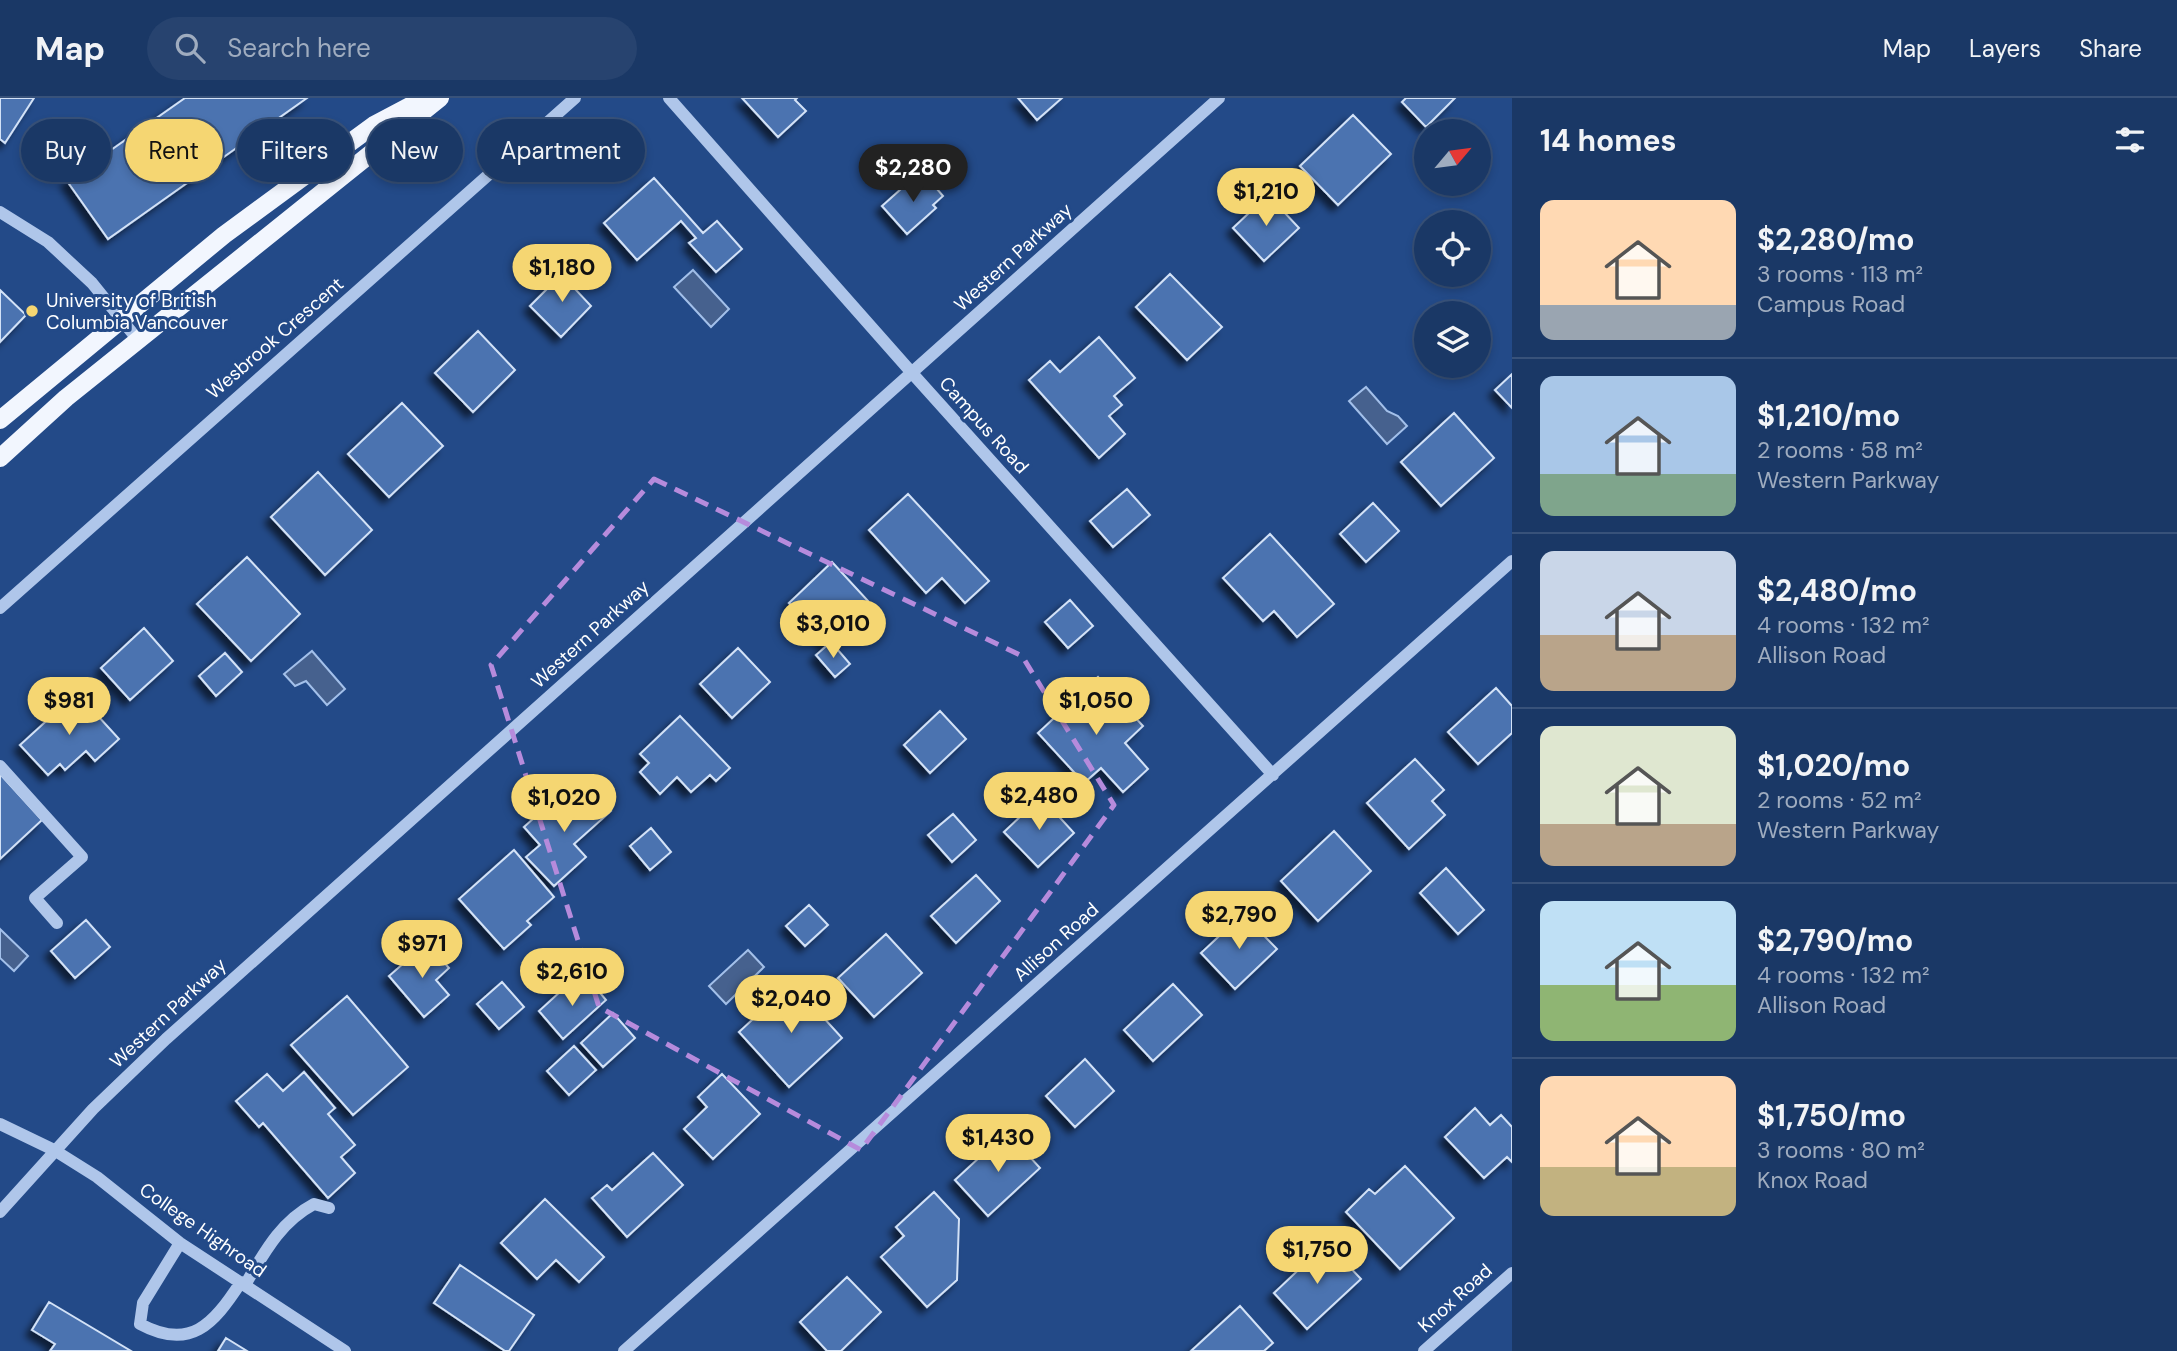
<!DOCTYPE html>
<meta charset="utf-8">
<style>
body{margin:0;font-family:"DM Sans",sans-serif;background:#27436f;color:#f1f3f6;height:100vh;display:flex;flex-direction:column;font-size:26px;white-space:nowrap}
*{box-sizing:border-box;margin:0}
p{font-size:23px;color:#9facbf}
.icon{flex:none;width:38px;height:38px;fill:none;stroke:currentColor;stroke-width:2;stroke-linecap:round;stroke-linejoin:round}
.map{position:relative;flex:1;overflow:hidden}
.sheet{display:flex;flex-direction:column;background:#1a3866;width:665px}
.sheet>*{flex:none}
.hud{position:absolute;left:21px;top:21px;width:665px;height:63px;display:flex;gap:14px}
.needle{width:46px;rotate:61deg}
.fabs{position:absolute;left:1414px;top:21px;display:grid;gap:14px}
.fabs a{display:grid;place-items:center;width:77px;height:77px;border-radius:50%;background:#1a3866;box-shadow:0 4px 10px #0003,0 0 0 2px #38527a;font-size:35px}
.price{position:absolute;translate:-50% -60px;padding:0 16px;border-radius:24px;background:#f5d672;color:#111;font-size:23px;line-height:46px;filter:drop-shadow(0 2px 4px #0008)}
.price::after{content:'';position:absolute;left:50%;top:42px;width:21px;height:16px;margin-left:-10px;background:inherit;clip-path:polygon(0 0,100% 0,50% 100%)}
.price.on{background:#222;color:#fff}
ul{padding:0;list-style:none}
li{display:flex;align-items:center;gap:21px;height:175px;padding:0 28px}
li+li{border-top:2px solid #38527a}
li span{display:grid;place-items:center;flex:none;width:196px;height:140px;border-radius:14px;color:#555}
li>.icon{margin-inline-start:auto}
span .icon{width:84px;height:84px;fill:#fffc;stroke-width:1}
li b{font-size:30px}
h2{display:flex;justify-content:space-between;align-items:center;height:84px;padding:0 28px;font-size:30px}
.chip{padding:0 24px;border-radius:32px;background:#1a3866;box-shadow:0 4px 10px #0003,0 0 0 2px #38527a;font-size:24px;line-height:63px}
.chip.on{background:#f5d672;color:#111}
header{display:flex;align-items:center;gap:42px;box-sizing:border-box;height:98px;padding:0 35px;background:#1a3866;border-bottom:2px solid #38527a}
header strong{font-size:33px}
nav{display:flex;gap:38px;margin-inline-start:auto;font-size:24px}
.search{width:490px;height:63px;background:#27436f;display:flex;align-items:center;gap:18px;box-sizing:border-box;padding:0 24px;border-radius:38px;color:#9facbf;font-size:26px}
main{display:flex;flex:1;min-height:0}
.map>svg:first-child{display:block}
</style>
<header>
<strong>Map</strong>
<div class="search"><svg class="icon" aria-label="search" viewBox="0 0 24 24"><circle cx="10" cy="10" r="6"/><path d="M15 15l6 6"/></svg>Search here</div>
<nav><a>Map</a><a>Layers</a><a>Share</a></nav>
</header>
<main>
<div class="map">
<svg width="1512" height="1253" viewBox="0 0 1512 1253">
<defs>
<filter id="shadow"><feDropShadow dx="-6" dy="6" stdDeviation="3.5" flood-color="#0009"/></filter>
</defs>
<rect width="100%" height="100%" fill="#234a88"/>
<path fill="#46618e" stroke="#a3c0ea" stroke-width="2" d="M693 172 729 211 711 229 674 189Z
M1366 289 1387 313 1398 318 1407 328 1387 346 1349 303Z
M312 553 345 591 327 607 306 583 295 588 284 576Z
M0 831 28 858 14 873 0 860Z
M748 852 764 869 726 906 709 888Z"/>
<path fill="#4b73b0" stroke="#d3e2f7" stroke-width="2" filter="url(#shadow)" d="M0 0H34L5 45 0 41Z
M185 0H307L108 141 67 83Z
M742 0H797L795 2 806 13 778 39Z
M1018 0H1062L1037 22Z
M1406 0H1455L1426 29 1402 4Z
M1353 17 1391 56 1338 107 1300 68Z
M925 77 943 98 933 107 936 110 907 136 882 108 910 83 914 87Z
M654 80 703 135 717 123 742 151 716 174 689 145 696 140 681 123 637 162 604 125Z
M1268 97 1299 130 1264 163 1233 130Z
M567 171 581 184 575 191 591 208 561 239 530 208Z
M1170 176 1222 229 1187 262 1136 209Z
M0 192 26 217 0 244Z
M478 233 515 272 473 314 435 275Z
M1099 239 1135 280 1114 298 1122 307 1109 318 1125 336 1099 360 1029 282 1050 263 1060 274Z
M1512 276V310L1495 292Z
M402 305 443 348 389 399 348 356Z
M1454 315 1494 360 1441 408 1401 364Z
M318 374 372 432 325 477 271 419Z
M1127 391 1150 417 1113 449 1090 423Z
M908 396 989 483 965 505 942 480 926 495 869 432Z
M1373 405 1399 433 1366 464 1340 436Z
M1270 436 1334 506 1297 539 1274 513 1263 523 1223 480Z
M247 459 300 516 251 563 197 506Z
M832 464 868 503 825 544 789 505Z
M1070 502 1093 528 1068 550 1045 524Z
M144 530 173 563 130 602 101 570Z
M831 544 850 566 835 579 816 557Z
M738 550 770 584 732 620 700 586Z
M225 555 242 574 216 598 199 578Z
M1098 579 1143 628 1125 645 1148 671 1123 694 1101 670 1084 685 1038 635Z
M1496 590 1512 608V635L1478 666 1448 634Z
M77 595 119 641 95 663 86 653 65 672 60 666 48 677 20 647Z
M940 613 966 641 930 675 904 647Z
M680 618 730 670 716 683 710 677 691 694 677 679 660 696 640 674 649 665 640 656Z
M1415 661 1444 692 1432 703 1445 717 1409 751 1367 705Z
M0 676 42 722 0 761Z
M587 687 611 713 574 746 586 759 554 788 526 759 540 747 524 729 545 710 552 718Z
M1041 699 1074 735 1038 769 1004 734Z
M953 716 976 742 952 764 928 737Z
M651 730 671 754 650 772 630 748Z
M1334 733 1371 773 1318 823 1281 783Z
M514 752 554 799 527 823 531 827 504 851 459 801Z
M1446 770 1484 812 1458 836 1420 795Z
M976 777 1000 803 956 845 931 818Z
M809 807 828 827 805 848 786 828Z
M1243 816 1277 851 1235 891 1201 855Z
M86 822 110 849 75 880 51 853Z
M886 836 922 875 874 919 838 880Z
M427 845 449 870 436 882 449 897 424 919 389 878Z
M572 883 581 893 591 884 606 902 563 941 539 913Z
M502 884 524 909 499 931 477 906Z
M792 885 842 940 789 989 739 934Z
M1173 886 1202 917 1153 963 1124 932Z
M347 898 408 969 353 1017 291 947Z
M613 915 635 940 603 969 581 945Z
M574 948 596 972 569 997 547 973Z
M1085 961 1114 993 1075 1029 1046 998Z
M304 974 335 1010 328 1016 355 1047 341 1059 355 1075 328 1100 263 1025 259 1029 236 1003 267 976 283 993Z
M722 976 760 1016 713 1061 684 1031 707 1009 698 999Z
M1475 1010 1490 1027 1501 1017 1512 1029V1064L1507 1059 1484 1080 1445 1039Z
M1007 1034 1040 1070 988 1118 955 1082Z
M653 1055 683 1087 627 1139 592 1100 607 1087 612 1092Z
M1405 1068 1454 1120 1400 1171 1346 1114 1369 1091 1375 1096Z
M934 1094 959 1121 957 1182 927 1209 881 1159 904 1138 896 1129Z
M545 1101 604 1159 579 1184 556 1162 537 1181 501 1145Z
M1327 1145 1361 1181 1307 1231 1274 1195Z
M460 1167 534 1217 509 1253H505L434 1205Z
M847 1179 881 1214 841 1253H827L800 1224Z
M49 1204 131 1253H50L55 1246 32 1232Z
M1240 1208 1273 1245 1264 1253H1191Z
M226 1240 247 1253H218Z"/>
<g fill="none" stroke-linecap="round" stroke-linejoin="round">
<path stroke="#afc6ea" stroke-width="12" d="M669 0 912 275 1273 677
M0 114 48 144 92 185 138 242
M0 510 575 0
M0 668 82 759 35 800 57 825
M0 1026 54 1052 97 1079 180 1145 345 1253
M0 1114 93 1011 166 941 1219 0
M180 1145 143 1205 140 1226C190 1253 213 1227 241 1184
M245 1187C264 1155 280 1124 314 1106L329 1110
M624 1253 1512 463
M1424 1253 1512 1175"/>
<path stroke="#f2f6fe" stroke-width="18" d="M0 322 224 137 374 27 425 0
M0 360 66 300 440 0"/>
</g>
<path fill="none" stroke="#b68bdc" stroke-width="5" stroke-dasharray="14 9" stroke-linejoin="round" d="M654 381 1022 558 1114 707 861 1052 599 909 491 567Z"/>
<circle fill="#f5d672" stroke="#234a88" stroke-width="2.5" cx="32" cy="213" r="7"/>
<g text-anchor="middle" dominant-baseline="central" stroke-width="6" stroke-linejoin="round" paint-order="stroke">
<g font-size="19" fill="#fff" stroke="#234a88">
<text transform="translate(1013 159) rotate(-42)">Western Parkway</text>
<text transform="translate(275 240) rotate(-41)">Wesbrook Crescent</text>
<text transform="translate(984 327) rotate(48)">Campus Road</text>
<text transform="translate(590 536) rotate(-42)">Western Parkway</text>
<text transform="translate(1056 844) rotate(-42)">Allison Road</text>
<text transform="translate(168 915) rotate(-43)">Western Parkway</text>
<text transform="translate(203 1132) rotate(35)">College Highroad</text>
<text transform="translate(1455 1200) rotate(-42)">Knox Road</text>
</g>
<g font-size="19" fill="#fff" stroke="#234a88" text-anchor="start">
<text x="46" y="202">University of British<tspan x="46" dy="22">Columbia Vancouver</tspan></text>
</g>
</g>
</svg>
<div class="fabs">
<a><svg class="needle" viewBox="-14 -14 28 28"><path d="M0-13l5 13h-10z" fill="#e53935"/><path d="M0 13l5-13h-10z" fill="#9facbf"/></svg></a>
<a><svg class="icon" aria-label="locate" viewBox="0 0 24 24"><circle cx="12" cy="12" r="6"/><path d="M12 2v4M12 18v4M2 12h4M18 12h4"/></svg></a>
<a><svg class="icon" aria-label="layers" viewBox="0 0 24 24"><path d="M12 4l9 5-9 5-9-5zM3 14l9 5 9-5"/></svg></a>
</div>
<b class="price on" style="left:913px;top:106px">$2,280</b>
<b class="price" style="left:1266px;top:130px">$1,210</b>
<b class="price" style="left:562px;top:206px">$1,180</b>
<b class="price" style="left:833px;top:562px">$3,010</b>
<b class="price" style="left:69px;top:639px">$981</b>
<b class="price" style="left:1096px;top:639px">$1,050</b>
<b class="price" style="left:1039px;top:734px">$2,480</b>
<b class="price" style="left:564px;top:736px">$1,020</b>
<b class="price" style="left:1239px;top:853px">$2,790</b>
<b class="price" style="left:422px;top:882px">$971</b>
<b class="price" style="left:572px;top:910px">$2,610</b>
<b class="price" style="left:791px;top:937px">$2,040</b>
<b class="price" style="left:998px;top:1076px">$1,430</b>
<b class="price" style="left:1317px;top:1188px">$1,750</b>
<div class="hud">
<a class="chip">Buy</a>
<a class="chip on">Rent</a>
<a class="chip">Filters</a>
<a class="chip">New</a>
<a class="chip">Apartment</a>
</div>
</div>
<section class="sheet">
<h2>14 homes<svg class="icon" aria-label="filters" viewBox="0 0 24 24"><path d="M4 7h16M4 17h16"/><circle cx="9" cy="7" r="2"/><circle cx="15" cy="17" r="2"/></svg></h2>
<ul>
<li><span style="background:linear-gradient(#ffd9b3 75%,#9aa5b1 0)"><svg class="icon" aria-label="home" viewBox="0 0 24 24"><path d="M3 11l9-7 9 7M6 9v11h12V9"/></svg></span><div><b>$2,280/mo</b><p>3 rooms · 113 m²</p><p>Campus Road</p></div></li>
<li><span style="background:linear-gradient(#a9c7e8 70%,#7fa58c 0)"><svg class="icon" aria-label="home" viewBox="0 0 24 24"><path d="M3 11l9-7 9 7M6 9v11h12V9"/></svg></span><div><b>$1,210/mo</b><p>2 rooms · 58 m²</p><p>Western Parkway</p></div></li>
<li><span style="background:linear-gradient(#c9d6e8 60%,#b9a48a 0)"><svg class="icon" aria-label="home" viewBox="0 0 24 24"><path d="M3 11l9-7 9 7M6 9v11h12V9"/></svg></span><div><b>$2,480/mo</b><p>4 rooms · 132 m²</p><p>Allison Road</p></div></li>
<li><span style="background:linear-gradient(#dfe7d0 70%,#b9a48a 0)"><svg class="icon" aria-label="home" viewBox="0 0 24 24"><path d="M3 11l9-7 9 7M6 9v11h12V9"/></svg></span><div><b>$1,020/mo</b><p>2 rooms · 52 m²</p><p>Western Parkway</p></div></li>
<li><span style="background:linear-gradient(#bfe0f5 60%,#8fb573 0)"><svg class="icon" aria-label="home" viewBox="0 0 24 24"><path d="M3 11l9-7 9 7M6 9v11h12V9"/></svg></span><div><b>$2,790/mo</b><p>4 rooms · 132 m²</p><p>Allison Road</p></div></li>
<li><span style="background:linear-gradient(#ffd9b3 65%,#c2b280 0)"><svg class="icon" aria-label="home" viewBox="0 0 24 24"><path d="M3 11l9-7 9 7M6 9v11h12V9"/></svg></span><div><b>$1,750/mo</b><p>3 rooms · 80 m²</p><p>Knox Road</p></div></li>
</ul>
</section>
</main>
